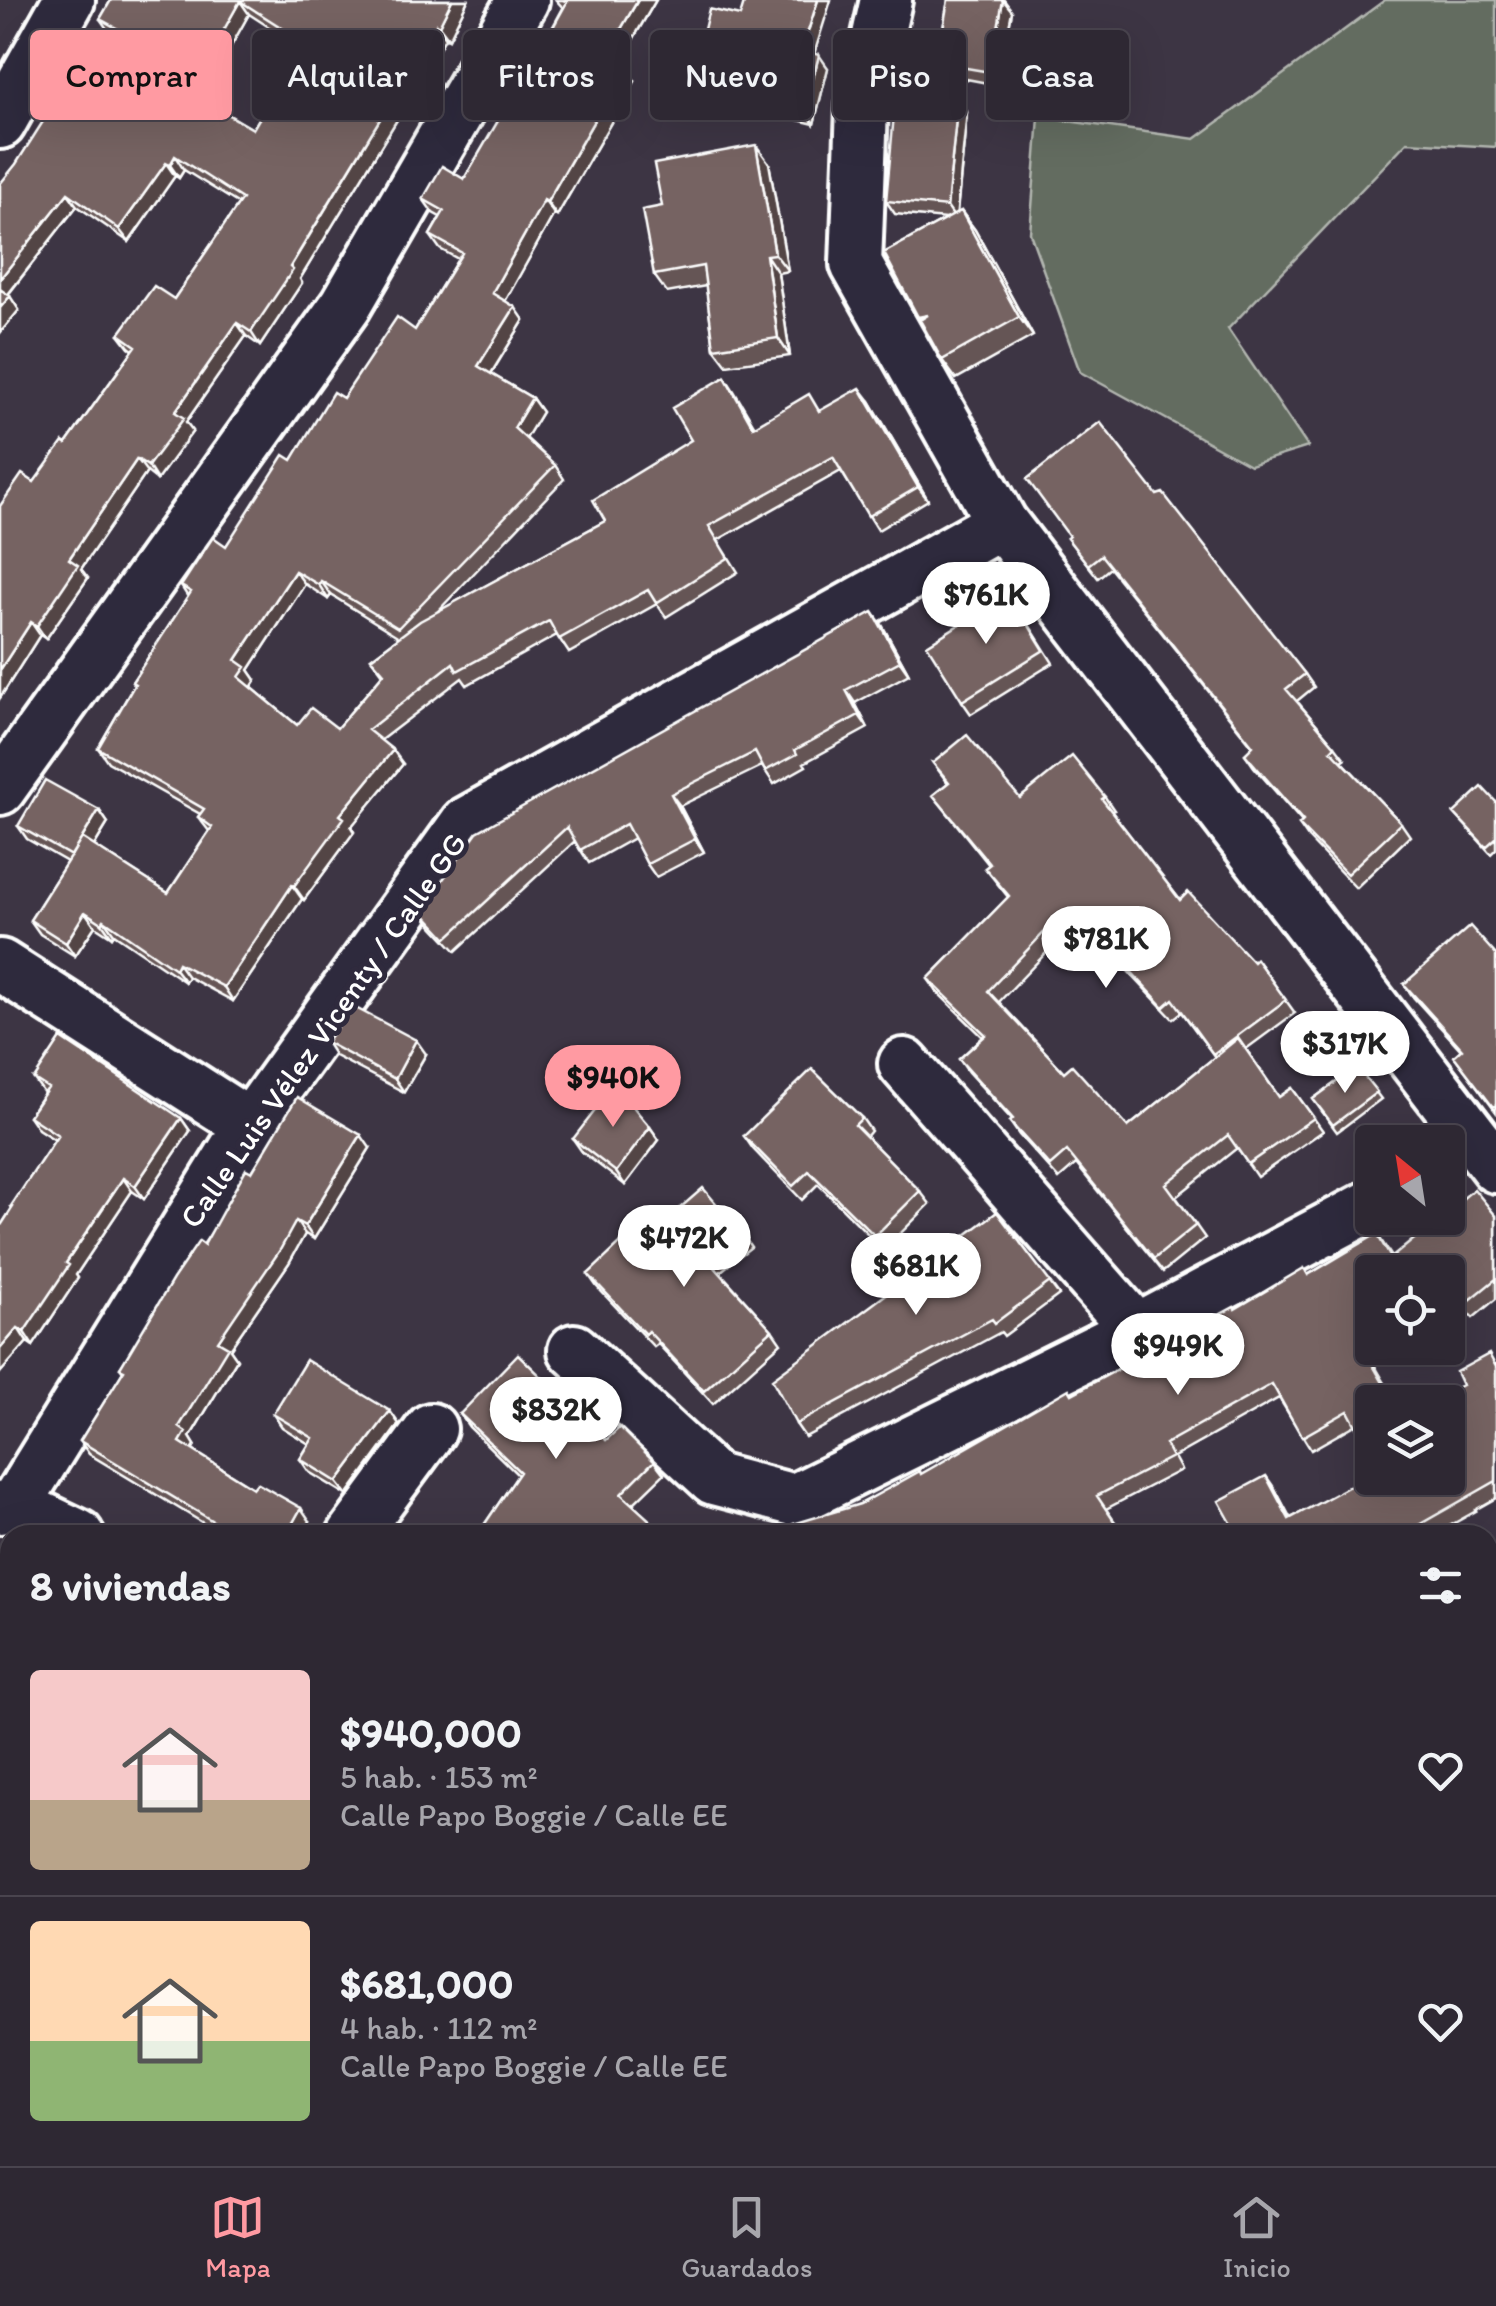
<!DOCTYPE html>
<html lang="es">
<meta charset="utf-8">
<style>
body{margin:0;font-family:Itim,sans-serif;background:#3a343f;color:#f1f3f6;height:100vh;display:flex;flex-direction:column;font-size:38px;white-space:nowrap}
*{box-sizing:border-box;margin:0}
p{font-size:32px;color:#a7a6ac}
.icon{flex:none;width:55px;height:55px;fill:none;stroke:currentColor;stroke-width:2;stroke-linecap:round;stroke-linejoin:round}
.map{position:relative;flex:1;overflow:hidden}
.panel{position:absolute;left:0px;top:1525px;width:1498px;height:642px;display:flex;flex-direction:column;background:#2e2833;border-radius:30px 30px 0 0;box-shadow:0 10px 40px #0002,0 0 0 2px #49444e}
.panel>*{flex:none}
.banner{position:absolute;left:30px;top:30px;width:1438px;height:90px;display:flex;gap:20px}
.needle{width:65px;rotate:330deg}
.controls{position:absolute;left:1355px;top:1125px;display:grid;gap:20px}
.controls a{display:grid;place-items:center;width:110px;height:110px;border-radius:10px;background:#2e2833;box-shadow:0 10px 40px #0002,0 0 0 2px #49444e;font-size:50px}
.price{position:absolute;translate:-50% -85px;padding:0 22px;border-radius:35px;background:#fff;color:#222;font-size:32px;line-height:65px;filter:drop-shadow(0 2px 5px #0008)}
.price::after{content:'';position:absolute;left:50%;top:60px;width:30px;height:22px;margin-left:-15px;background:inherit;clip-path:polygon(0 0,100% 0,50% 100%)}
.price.on{background:#ff9aa2;color:#111}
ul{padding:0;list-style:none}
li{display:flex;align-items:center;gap:30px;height:250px;padding:0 30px}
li+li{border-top:2px solid #49444e}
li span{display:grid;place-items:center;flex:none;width:280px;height:200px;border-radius:10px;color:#555}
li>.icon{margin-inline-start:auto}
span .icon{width:120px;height:120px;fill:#fffc;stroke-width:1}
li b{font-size:42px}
h2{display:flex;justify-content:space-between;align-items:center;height:120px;padding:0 30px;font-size:42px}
.chip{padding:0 35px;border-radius:10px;background:#2e2833;box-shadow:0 10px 40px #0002,0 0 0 2px #49444e;font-size:35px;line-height:90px}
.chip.on{background:#ff9aa2;color:#111}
.dock{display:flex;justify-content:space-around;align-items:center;height:140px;border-top:2px solid #49444e;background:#2e2833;font-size:28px;color:#a7a6ac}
.dock a{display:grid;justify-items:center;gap:5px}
.dock .on{color:#ff9aa2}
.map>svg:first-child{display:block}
</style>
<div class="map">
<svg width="1496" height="2166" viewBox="0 0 1496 2166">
<rect width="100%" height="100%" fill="#3d3544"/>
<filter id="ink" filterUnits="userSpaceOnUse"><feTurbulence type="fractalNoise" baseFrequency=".01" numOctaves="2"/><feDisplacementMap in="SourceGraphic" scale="20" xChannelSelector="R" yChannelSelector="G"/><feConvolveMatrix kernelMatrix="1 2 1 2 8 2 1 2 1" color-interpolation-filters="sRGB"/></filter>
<g filter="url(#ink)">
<path fill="#646c60" stroke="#b2b6b0" stroke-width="2.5" d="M1385 0H1496V147L1407 142 1228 329 1308 447 1250 465 1080 372 1030 233 1039 117 1195 139Z
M1496 1760V1941L1488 1921V1764Z"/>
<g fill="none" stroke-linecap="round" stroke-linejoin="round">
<defs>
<path id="minor" d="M886 0 862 107 856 264 1002 523 1496 1167
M0 123 69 0
M0 789 346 305 523 0
M0 965 250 1125
M904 1064 1137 1330
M574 1350 714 1479 794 1500 1137 1330 1372 1205
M15 1505 250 1125 466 823 1002 523
M0 1508 15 1505 78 1535
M353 1535 431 1429
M1488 1602 1496 1596
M964 2158V2166"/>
</defs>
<use href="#minor" stroke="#fff" stroke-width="58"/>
<use href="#minor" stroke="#2f2a3d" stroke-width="50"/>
</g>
<path fill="#655554" stroke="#fff" stroke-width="2.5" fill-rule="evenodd" d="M111 0H468L449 39 445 38 408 105H406L300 279 302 283 260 346 246 336 186 422 193 431 157 480 147 472 81 569 88 578 46 639 40 635 0 698 34 482 66 444 133 350 129 347 119 334 174 299 239 204 184 170 179 178 175 176 129 242 77 206 8 295 19 310 0 333V184L68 120 116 36 110 33 100 19ZM249 14 301 48 253 129 202 99Z
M556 0H656L619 64 625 67 635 81 557 216 554 214 505 301 524 320 491 374 532 398 542 412 526 438 555 465 564 479 437 612 605 521 691 440 725 377 754 426 870 401 928 500 878 530 841 471 718 540 738 572 666 617 657 604 569 653 557 635 467 685 462 678 381 740 403 764 351 827 354 832 304 900 302 899 233 1001 188 977 185 982 114 934 112 937 95 926 75 956 40 934 30 920 67 862 27 839 18 826 99 810 108 823 94 846 168 893 209 831 198 817 200 814 108 762 98 748 134 685 132 682 188 597 181 586 226 546 292 460 343 398 415 330 458 259 440 249 430 235 440 217 433 213 423 199 464 179 514 98 563 8ZM305 584 328 599 331 595 399 637 371 658 383 674 337 728 297 725 251 687 256 680 249 670Z
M948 0H1004L1012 11 998 85 946 75 937 63Z
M814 53 828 68 814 124 700 96 691 83Z
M958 99 967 112 957 213 961 211 975 230 1033 336 956 379 942 360 884 253 946 219 895 214 886 201Z
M769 163 788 271 778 273 790 356 727 365 714 348 706 286 667 293 654 275 662 206Z
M1157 495 1305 674 1314 687 1297 701 1335 746 1345 759 1342 761 1401 823 1410 836 1356 888 1308 838 1299 825 1302 822 1254 767 1245 754 1253 747 1110 568 1098 578 1067 538Z
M1009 593 1053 663 971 714 962 701Z
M882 625 909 674 855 703 868 728 804 763 806 766 774 784 762 766 680 806 704 852 656 877 647 864 634 838 589 863 575 841 456 951 430 923 421 910Z
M933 763 1020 798 1105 797 1114 810 1111 811 1180 900 1253 962 1256 959 1295 1013 1246 1049 1279 1097 1292 1088 1323 1131 1257 1177 1237 1148 1176 1197 1205 1238 1163 1272 1076 1164 1059 1179 1019 1135 1010 1122 1012 1120 968 1072 959 1059 983 1037 937 992 928 979 1008 897 985 868 989 865 933 795 948 783ZM1070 928 1096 961 1109 951 1173 1019 1182 1012 1215 1057 1128 1127 1064 1072 999 1002Z
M1496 802V849L1491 854 1454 813Z
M1496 955V1112L1454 1056 1461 1050 1413 997 1404 984Z
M326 1042 426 1054 404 1092 335 1056Z
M1357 1067 1381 1099 1337 1132 1313 1099Z
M34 1079 181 1118 190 1131 144 1199 132 1191 76 1275 78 1278 33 1346 27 1342 0 1373V1227L55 1140 38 1129 29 1116 44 1093Z
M862 1118 871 1131 866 1137 920 1191 930 1204 884 1250 818 1184 802 1200 753 1149 744 1136Z
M650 1127 659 1140 625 1185 582 1152 573 1139Z
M370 1148 314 1239 305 1234 289 1263 230 1349 237 1359 190 1437 195 1445 192 1450 253 1488 310 1521 302 1535H223L89 1454 80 1441 123 1372 120 1368 252 1172Z
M997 1212 1059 1295 1004 1336 1001 1332 805 1437 796 1424Z
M1496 1216V1299L1473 1318 1459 1301 1448 1308V1272H1372V1348H1378L1368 1354 1355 1425 1311 1450 1279 1398 1174 1457 1181 1470 1106 1509 1124 1535H796L921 1474 1235 1309 1309 1274 1377 1234 1392 1257Z
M742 1234 751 1247 720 1272 772 1330 781 1343 713 1404 658 1344 654 1347 597 1287 588 1274 648 1236Z
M1496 1364V1498L1475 1510 1476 1511 1433 1535H1238L1275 1489 1290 1518 1372 1478 1462 1385Z
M273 1414 399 1424 347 1495 309 1472 300 1459 309 1444 282 1427Z
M460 1414 606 1440 654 1461 664 1474 632 1505 666 1535H487L482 1528 518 1475 469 1427Z
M1496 1643V1760L1488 1747Z
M1488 1903 1496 1923V2018L1488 2022Z"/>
<path fill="#534545" stroke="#fff" stroke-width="2.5" d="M452 0H468L449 39 439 26Z
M638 0H656L615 70 605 56Z
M818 0H831L811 64 802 50Z
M1003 0 1012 11 998 85 990 72Z
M240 1 249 14 198 105 189 92Z
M436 24 445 38 408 105 399 92Z
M819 55 828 68 814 124 805 110Z
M625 67 635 81 557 216 547 202Z
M397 91 406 105 300 279 302 283 260 346 251 332Z
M958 99 967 112 956 220 947 207Z
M756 145 769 163 788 271 775 254Z
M175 156 184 170 179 178 170 165Z
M166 163 175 176 129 242 119 229Z
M68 193 77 206 5 298 0 291V279Z
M544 200 554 214 502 307 492 293Z
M961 211 975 230 1033 336 1019 317Z
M766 255 778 273 790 356 778 338Z
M10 296 19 310 0 333V308Z
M515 307 524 320 487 380 478 366Z
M237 323 246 336 186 422 193 431 157 480 148 466 175 412Z
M725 377 734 391 763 440 753 427Z
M860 388 870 401 928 500 918 487Z
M532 398 542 412 524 442 514 428Z
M137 459 147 472 81 569 88 578 46 639 37 626 69 559Z
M295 571 305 584 249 670 256 680 249 691 239 677 236 660Z
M321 581 331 595 328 599 319 585Z
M873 612 882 625 909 674 900 661Z
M31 622 40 635 0 698V670Z
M846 690 855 703 868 728 859 715Z
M393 750 403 764 351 827 354 832 304 900 294 886 340 815Z
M671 794 680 806 704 852 695 839Z
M99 810 108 823 80 869 71 856Z
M292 885 302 899 233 1001 224 987Z
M85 912 95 926 75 956 66 943Z
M104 920 114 934 112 937 102 923Z
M178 963 188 977 185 982 175 969Z
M416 1040 426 1054 404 1092 395 1079Z
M181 1118 190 1131 144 1199 135 1186Z
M650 1127 659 1140 625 1185 616 1172Z
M361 1135 370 1148 314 1239 305 1226Z
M123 1178 132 1191 76 1275 78 1278 33 1346 24 1332 66 1263Z
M296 1221 305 1234 289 1263 230 1349 237 1359 190 1437 195 1445 189 1455 180 1442 179 1427 218 1341Z
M18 1328 27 1342 0 1373V1349Z
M1359 1341 1368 1354 1396 1402H1394Z
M390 1411 399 1424 347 1495 337 1482Z
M1266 1476 1275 1489 1298 1532 1289 1519Z
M301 1508 310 1521 302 1535H286Z
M1488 1903 1496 1923V1932L1488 1912Z"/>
<path fill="#766362" stroke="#fff" stroke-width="2.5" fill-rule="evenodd" d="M111 0H452L439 26 436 24 399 92 397 91 290 267 293 270 251 332 237 323 175 412 184 418 148 466 137 459 69 559 78 565 37 626 31 622 0 670V506L22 474 34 482 63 442 66 444 136 346 119 334 154 286 174 299 242 199 175 156 170 165 166 163 119 229 68 193 0 279V184L16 164 51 109 68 120 120 30 100 19ZM240 1 304 42 253 129 189 92Z
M563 0H638L605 56 625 67 547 202 544 200 492 293 515 307 478 366 532 398 514 428 555 465 398 628 321 581 319 585 295 571 236 660 246 667 239 677 297 725 311 708 337 728 384 673 371 658 420 621 605 521 593 500 691 440 672 408 725 377 753 427 809 394 819 411 860 388 918 487 868 516 833 457 709 526 728 558 656 603 648 590 559 639 549 621 457 671 453 663 368 730 393 750 340 815 344 818 294 886 292 885 224 987 178 963 175 969 104 920 102 923 85 912 66 943 30 920 82 838 168 893 212 827 198 817 204 809 98 748 135 684 132 682 191 592 181 586 213 537 226 546 284 455 292 460 333 392 343 398 397 317 415 330 462 253 430 235 444 211 423 199 442 166 464 179 512 97 514 98 567 2Z
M745 0H818L802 50 819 55 805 110 691 83 709 9 740 16Z
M948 0H1003L990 72 937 63Z
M896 93 958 99 947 207 886 201Z
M756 145 775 254 766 255 778 338 714 348 703 266 654 275 642 210 662 206 654 164Z
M961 211 1019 317 942 360 920 320 928 315 918 317 884 253Z
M0 289 10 296 0 308Z
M1100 422 1157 495 1163 493 1305 674 1286 689 1335 746 1331 750 1401 823 1347 874 1299 825 1303 821 1245 754 1253 746 1101 555 1088 565 1067 538 1069 536 1027 479Z
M1009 593 1044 650 962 701 927 645Z
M873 612 900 661 846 690 859 715 795 750 797 754 765 771 755 752 671 794 695 839 647 864 626 824 580 850 567 827 447 938 421 910 477 832Z
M967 735 1020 798 1072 756 1105 797 1102 799 1180 900 1188 892 1253 962 1256 959 1286 1000 1213 1054 1173 999 1164 1007 1100 938 1087 948 1061 915 988 991 1064 1072 1072 1065 1128 1127 1238 1038 1279 1097 1292 1088 1314 1118 1248 1164 1228 1135 1166 1184 1196 1225 1154 1259 1067 1151 1050 1166 1010 1122 1013 1119 959 1059 986 1035 928 979 1009 896 985 868 990 864 933 795 949 782 933 763Z
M45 780 99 810 71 856 18 826Z
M1482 787 1496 802V838L1486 847 1454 813Z
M1470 926 1496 955V1105L1493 1107 1454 1056 1462 1049 1404 984Z
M352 1006 416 1040 395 1079 326 1042Z
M61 1038 181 1118 135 1186 123 1178 66 1263 69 1265 24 1332 18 1328 0 1349V1227L13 1207 11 1206 58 1135 29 1116 48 1088 34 1079Z
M1357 1067 1377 1092 1333 1125 1313 1099Z
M812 1069 862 1118 855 1125 920 1191 875 1236 809 1171 793 1186 744 1136Z
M615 1085 650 1127 616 1172 573 1139Z
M297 1097 361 1135 305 1226 296 1221 280 1250 218 1341 228 1347 179 1427 186 1432 180 1442 253 1488 257 1483 301 1508 286 1535H236L80 1441 124 1370 120 1368 173 1279 199 1241 204 1245 246 1169 252 1172Z
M703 1188 742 1234 709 1261 772 1330 704 1391 648 1331 645 1334 588 1274 639 1226 648 1236Z
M1474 1189 1496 1216V1279L1464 1305 1450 1288 1448 1289V1272H1372V1333L1359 1341 1394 1402H1372V1456L1348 1411 1302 1437 1272 1384 1165 1444 1172 1457 1097 1496 1116 1524 1099 1535H796L793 1524 860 1504 920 1471 921 1474 1069 1389 1072 1394 1234 1307 1235 1309 1304 1268 1308 1275 1377 1234 1391 1258 1440 1218H1448V1211Z
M997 1212 1050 1282 995 1323 992 1319 796 1424 772 1379Z
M518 1354 606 1440 620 1427 654 1461 621 1494 666 1535H492L482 1528 520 1472 460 1414Z
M1489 1354 1496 1367V1481L1401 1535H1238L1219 1501 1266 1476 1289 1519 1372 1474V1478H1448V1402H1429L1462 1385 1456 1372Z
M306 1360 390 1411 337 1482 300 1459 313 1438 273 1414Z
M1496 1643V1745L1488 1749V1647Z
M1488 1912 1496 1932V2001L1488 2005Z
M304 2158H515L578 2166H304Z"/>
</g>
<g text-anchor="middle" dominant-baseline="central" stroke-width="10" stroke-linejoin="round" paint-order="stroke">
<g font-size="32" fill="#fff" stroke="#2f2a3d">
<text transform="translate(323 1030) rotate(-55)">Calle Luis Vélez Vicenty / Calle GG</text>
</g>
</g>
</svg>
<div class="controls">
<a><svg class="needle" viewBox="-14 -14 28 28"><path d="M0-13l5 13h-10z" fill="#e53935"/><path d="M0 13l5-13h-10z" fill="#a7a6ac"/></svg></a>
<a><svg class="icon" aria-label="locate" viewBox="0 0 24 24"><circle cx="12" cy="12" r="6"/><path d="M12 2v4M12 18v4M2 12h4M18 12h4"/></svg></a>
<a><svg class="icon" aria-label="layers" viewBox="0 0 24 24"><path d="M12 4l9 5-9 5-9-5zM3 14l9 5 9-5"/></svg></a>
</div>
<b class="price" style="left:986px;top:647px">$761K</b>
<b class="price" style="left:1106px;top:991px">$781K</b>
<b class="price" style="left:1345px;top:1096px">$317K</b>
<b class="price on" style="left:613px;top:1130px">$940K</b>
<b class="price" style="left:684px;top:1290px">$472K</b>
<b class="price" style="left:916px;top:1318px">$681K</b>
<b class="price" style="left:1178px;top:1398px">$949K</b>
<b class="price" style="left:556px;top:1462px">$832K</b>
<div class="banner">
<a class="chip on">Comprar</a>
<a class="chip">Alquilar</a>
<a class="chip">Filtros</a>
<a class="chip">Nuevo</a>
<a class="chip">Piso</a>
<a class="chip">Casa</a>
</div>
<section class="panel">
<h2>8 viviendas<svg class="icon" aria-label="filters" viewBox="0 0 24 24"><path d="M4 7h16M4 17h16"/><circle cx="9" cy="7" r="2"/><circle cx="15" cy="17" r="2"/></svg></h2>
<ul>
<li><span style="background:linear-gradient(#f6c9c9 65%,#b9a48a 0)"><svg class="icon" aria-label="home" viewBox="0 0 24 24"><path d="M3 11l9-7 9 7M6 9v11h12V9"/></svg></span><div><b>$940,000</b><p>5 hab. · 153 m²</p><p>Calle Papo Boggie / Calle EE</p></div><svg class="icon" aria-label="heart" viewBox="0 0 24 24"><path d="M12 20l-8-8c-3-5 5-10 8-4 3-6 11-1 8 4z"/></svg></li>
<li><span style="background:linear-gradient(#ffd9b3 60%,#8fb573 0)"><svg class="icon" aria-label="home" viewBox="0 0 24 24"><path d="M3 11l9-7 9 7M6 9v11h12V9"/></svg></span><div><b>$681,000</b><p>4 hab. · 112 m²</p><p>Calle Papo Boggie / Calle EE</p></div><svg class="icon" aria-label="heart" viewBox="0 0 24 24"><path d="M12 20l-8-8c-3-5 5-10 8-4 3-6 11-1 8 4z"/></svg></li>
</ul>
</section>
</div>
<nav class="dock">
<a class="on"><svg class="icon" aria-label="map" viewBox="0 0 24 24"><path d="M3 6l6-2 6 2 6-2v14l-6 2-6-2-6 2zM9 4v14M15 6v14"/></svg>Mapa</a>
<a><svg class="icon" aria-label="saved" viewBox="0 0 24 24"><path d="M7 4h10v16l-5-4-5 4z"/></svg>Guardados</a>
<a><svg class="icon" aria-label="home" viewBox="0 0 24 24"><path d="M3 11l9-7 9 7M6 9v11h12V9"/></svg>Inicio</a>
</nav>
